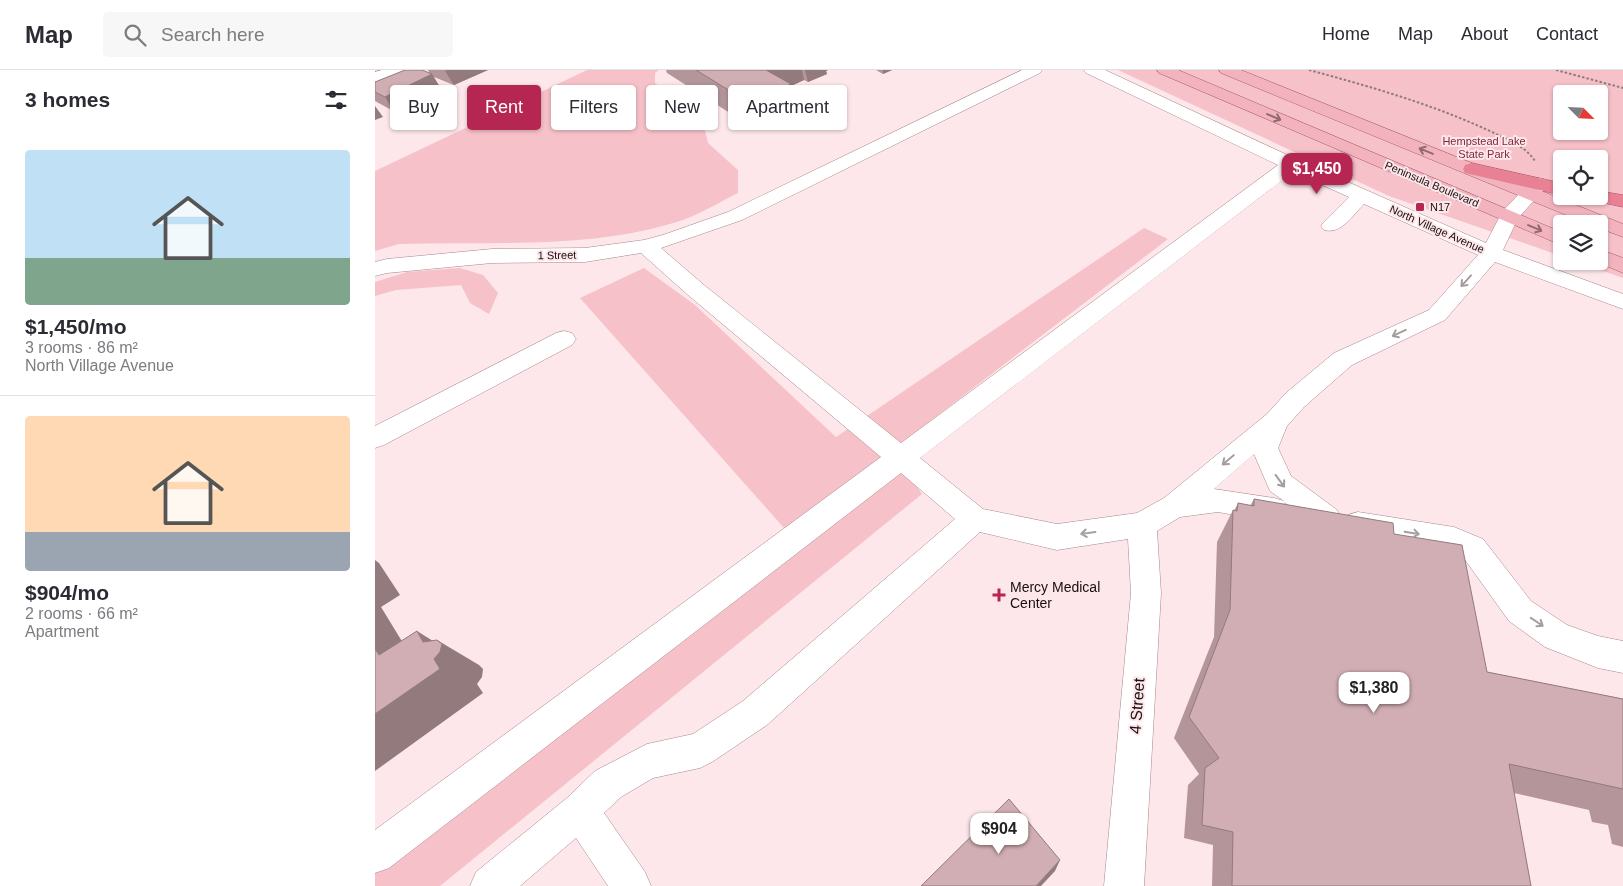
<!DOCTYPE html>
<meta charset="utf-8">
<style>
body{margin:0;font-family:Helvetica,sans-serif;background:#f7f7f7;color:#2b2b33;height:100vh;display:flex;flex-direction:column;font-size:19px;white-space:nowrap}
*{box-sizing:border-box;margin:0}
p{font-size:16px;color:#7c7c81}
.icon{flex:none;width:28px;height:28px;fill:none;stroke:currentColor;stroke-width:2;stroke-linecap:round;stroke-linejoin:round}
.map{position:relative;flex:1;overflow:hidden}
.panel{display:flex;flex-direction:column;background:#fff;width:375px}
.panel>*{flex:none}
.hud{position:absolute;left:15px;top:15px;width:475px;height:45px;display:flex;gap:10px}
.needle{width:32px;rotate:114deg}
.tools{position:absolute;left:1178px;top:15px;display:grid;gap:10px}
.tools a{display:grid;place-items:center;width:55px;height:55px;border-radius:5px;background:#fff;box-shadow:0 1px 4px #0004;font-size:25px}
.price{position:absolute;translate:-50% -42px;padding:0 11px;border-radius:10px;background:#fff;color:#222;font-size:16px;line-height:32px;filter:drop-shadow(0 1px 2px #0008)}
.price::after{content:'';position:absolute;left:50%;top:30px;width:15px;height:11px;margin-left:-8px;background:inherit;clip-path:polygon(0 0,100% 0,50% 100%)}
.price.on{background:#b62653;color:#fff}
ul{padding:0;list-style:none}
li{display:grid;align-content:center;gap:10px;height:265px;padding:0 25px}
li+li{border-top:1px solid #e1e1e2}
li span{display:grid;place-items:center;height:155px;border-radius:5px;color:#555}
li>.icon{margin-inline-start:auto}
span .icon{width:90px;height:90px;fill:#fffc;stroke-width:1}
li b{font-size:21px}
h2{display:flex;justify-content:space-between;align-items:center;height:60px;padding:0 25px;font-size:21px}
.chip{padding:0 18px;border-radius:5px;background:#fff;box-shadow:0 1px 4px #0004;font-size:18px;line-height:45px}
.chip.on{background:#b62653;color:#fff}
header{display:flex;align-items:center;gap:30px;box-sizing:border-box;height:70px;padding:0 25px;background:#fff;border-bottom:1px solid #e1e1e2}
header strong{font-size:24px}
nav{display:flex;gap:28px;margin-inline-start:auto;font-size:18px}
.search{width:350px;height:45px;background:#f7f7f7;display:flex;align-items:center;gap:12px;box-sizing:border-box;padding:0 18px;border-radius:5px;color:#7c7c81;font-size:19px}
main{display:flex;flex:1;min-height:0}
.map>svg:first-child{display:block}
</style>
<header>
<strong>Map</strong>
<div class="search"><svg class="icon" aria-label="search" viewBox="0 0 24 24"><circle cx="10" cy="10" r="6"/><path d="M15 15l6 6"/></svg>Search here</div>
<nav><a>Home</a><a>Map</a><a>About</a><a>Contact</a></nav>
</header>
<main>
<section class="panel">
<h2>3 homes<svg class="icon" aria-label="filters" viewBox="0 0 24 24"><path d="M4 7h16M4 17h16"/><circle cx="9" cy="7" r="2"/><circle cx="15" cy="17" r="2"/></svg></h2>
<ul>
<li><span style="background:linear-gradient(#bfe0f5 70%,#7fa58c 0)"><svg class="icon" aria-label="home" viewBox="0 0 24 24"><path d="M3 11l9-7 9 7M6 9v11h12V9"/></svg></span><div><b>$1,450/mo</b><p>3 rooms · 86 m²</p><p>North Village Avenue</p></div></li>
<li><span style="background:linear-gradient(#ffd9b3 75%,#9aa5b1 0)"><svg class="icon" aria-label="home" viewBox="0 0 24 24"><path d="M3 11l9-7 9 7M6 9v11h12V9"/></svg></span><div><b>$904/mo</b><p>2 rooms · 66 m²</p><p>Apartment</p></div></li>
</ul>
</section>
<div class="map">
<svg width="1248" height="816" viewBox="0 0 1248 816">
<rect width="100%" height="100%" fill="#fde7ea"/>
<path fill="#f7c1c9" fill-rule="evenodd" d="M212 0H284L280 3V13L328 53 333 73 363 100V123C345 132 327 143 308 150 217 180 118 171 24 174L0 181V101Z
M743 0H1248V208L1200 191H1224V154H1186V186L1014 126ZM1186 24H1224V61H1186ZM1186 89H1224V126H1186Z
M769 158 793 169 516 381 547 424 65 816H0V794L417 467 205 228 269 198 320 235 461 367Z
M85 198 108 205 123 223 114 244 95 233 86 215 21 220 0 226V212L32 202Z"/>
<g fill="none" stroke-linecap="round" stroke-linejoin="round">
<defs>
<path id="minor" d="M7 0H29L27 3 0 13V2Z
M647 0H667L665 3 367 150 286 178 329 215 526 373 903 95 711 3 709 0H730L923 90 1111 173 1127 142 1157 110 1164 108 1171 110 1174 114 1143 148 1128 180 1248 224V239L1120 192 1070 250 977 295 929 337 912 356 903 378 916 406 962 440 966 449 962 458 952 461 942 458 909 432 913 440 909 448 899 452 843 442 805 447 782 461 786 523 769 816H729L756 523 753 469 682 480 605 462 392 655 337 692 325 698 278 708 246 727 229 743 270 802 276 816H233L201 768 145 816H95L101 802 192 728 220 701 272 674 318 664 368 631 580 449 526 403 14 798 0 803V760L506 387 313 225 266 183 210 192 117 193 12 203 0 206V192L12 189 117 179 210 178 269 170 288 165 353 142ZM918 102 974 127 949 152 946 156 949 160C966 165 978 145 989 134L1103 185 1054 240 959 283 911 323 892 344 789 428 762 443 682 454 608 439 545 388ZM879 384 895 421 909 431 899 428 839 419Z
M189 261 197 263 201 269 197 275 9 375 0 378V356L181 263Z
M983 442 1079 457 1108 469 1156 531 1192 555 1223 566 1248 571V603L1223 598 1170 577 1134 551 1088 487 1076 482 983 466 973 463 969 454 973 445Z"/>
<path id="major" d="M782 0H803L1186 162V175L784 3Z
M844 0H866L1248 154V167L1224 158V154H1213L846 3Z
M1224 179 1248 188V203L1220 191H1224Z"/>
<path id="highway" d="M1097 93 1186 113V125L1090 103 1088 99 1090 95Z
M1224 121 1248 125V137L1215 130 1212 126H1224Z"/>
</defs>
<use href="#minor" stroke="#a6868a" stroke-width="1"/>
<use href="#major" stroke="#a15966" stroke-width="1"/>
<use href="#highway" stroke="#a15966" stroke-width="1"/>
<path stroke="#8d7c7e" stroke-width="2" stroke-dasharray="2.5 2" stroke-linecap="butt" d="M934 0C997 17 1060 35 1119 63 1135 71 1150 76 1160 91
M1181 0 1248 18"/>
<use href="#minor" fill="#fff" fill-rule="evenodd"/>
<use href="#major" fill="#f2b3bf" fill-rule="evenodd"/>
<use href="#highway" fill="#e98195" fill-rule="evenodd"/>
</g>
<path fill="#b4969a" d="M53 0H113L79 15 59 7 66 19 20 42 0 31V12L55 4Z
M291 0H453L451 1 452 4 433 12 429 10 416 16 422 41 380 59 292 3Z
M501 0H517L508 4Z
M879 429 1019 464 1112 602 1248 629V777L1237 774 1233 755 1217 752 1214 740 1139 723 1156 816H837L838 775 809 768 813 715 824 704 799 668 839 567 842 472 858 440 859 441 863 433 875 436Z"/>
<path fill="#927a7d" d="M72 0H113L79 15 70 1Z
M388 0H427L429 10 416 16 422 41 380 59 373 32Z
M430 0H453L451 1 452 4 433 12Z
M508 0H517L508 4Z
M57 4 66 19 20 42 10 27Z
M0 36 8 47 0 50Z
M0 490 4 493 25 525 6 537 50 609 48 572 42 561 66 576 62 570 104 595 108 599 107 607 102 614 108 623 0 701V644L4 585 0 579Z
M685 790 680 801 666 816H661Z"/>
<path fill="#d1aeb3" stroke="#927a7d" d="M30 0H47L57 4 10 27 0 22V12Z
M321 0H391L416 14 373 32Z
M879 429 1018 453 1019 464 1087 475 1112 602 1248 629V719L1134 694 1156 816H857L858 762 827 755 830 698 844 688 814 647 855 540 858 440 862 441 863 433 879 436Z
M42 561 48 572 62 570 67 574 65 582 59 589 65 599 0 644V579L4 585Z
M634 729 685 790 661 816H546Z"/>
<defs><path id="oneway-shaft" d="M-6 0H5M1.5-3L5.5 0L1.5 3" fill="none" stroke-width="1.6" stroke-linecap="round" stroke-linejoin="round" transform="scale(1.25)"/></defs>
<g stroke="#916970">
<use href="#oneway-shaft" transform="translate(899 47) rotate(23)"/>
<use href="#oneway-shaft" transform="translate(1051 81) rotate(-158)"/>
<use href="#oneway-shaft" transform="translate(1160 158) rotate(23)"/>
</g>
<g stroke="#a39f9f">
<use href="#oneway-shaft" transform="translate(1091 211) rotate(132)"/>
<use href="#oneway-shaft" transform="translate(1024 263) rotate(155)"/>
<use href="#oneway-shaft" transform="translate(853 390) rotate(140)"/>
<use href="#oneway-shaft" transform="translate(905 411) rotate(54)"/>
<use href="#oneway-shaft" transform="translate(713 463) rotate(172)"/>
<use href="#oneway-shaft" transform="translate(1037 463) rotate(10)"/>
<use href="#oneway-shaft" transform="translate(1162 552) rotate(34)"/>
</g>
<g fill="#b62653" stroke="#fde7ea" stroke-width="2">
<rect x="1040" y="132" width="10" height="10" rx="2.5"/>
<path d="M621.5 517.5h5v5h5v5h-5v5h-5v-5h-5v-5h5z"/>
</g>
<g text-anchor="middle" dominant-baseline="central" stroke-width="4" stroke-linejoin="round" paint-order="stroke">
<g font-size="11" fill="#7f283f" stroke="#fde7ea">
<text x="1109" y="71">Hempstead Lake<tspan x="1109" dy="13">State Park</tspan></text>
</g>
<g font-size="11" fill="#1a0e10" stroke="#fde7ea">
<text transform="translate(1057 114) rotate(23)">Peninsula Boulevard</text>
<text transform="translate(1062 159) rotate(24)">North Village Avenue</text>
<text transform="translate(182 185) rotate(-1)">1 Street</text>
</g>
<g font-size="11" fill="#1a0e10" stroke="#fde7ea" text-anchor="start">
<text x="1055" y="137">N17</text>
</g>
<g font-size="14" fill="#1a0e10" stroke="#fde7ea" text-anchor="start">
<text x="635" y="517">Mercy Medical<tspan x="635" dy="16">Center</tspan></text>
</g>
<g font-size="16" fill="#1a0e10" stroke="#fde7ea">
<text transform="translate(762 636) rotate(-86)">4 Street</text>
</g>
</g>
</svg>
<div class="tools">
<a><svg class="needle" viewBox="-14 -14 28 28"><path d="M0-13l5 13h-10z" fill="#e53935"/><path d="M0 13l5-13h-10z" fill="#7c7c81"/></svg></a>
<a><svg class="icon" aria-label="locate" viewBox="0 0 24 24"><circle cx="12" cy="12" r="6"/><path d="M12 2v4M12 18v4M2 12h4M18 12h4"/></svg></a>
<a><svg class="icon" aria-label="layers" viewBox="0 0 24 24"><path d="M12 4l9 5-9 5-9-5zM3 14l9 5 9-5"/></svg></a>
</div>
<b class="price on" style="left:942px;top:125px">$1,450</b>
<b class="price" style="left:999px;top:644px">$1,380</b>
<b class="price" style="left:624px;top:785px">$904</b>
<div class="hud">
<a class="chip">Buy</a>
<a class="chip on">Rent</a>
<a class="chip">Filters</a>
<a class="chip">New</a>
<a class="chip">Apartment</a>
</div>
</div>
</main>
